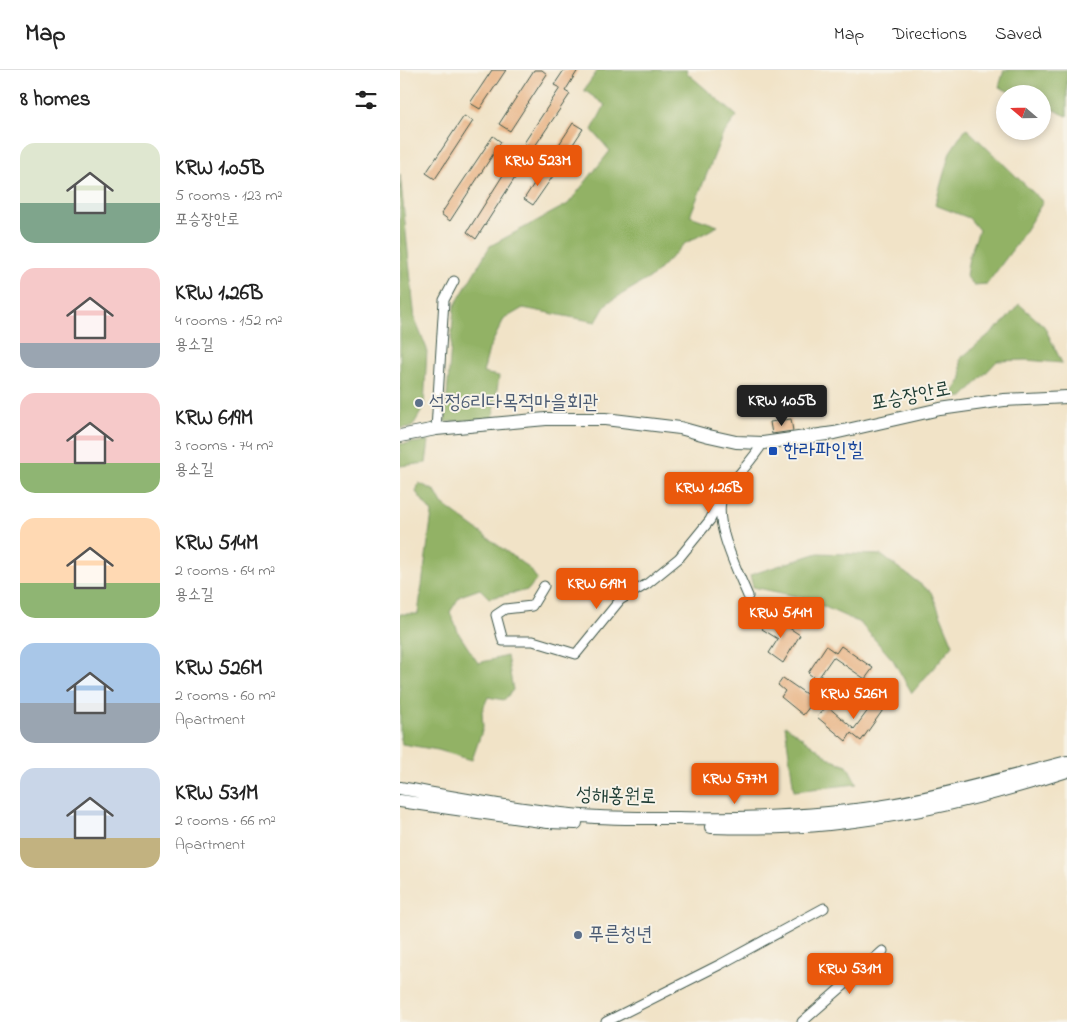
<!DOCTYPE html>
<meta charset="utf-8">
<style>
body{margin:0;font-family:"Indie Flower","Poor Story",sans-serif;background:#f2f2f2;color:#222;height:100vh;display:flex;flex-direction:column;font-size:19px;white-space:nowrap}
*{box-sizing:border-box;margin:0}
p{font-size:16px;color:#767676}
.icon{flex:none;width:28px;height:28px;fill:none;stroke:currentColor;stroke-width:2;stroke-linecap:round;stroke-linejoin:round}
.map{position:relative;flex:1;overflow:hidden}
.panel{display:flex;flex-direction:column;background:#fff;width:400px}
.panel>*{flex:none}
.needle{width:32px;rotate:290deg}
.tools{position:absolute;left:596px;top:15px;display:grid;gap:10px}
.tools a{display:grid;place-items:center;width:55px;height:55px;border-radius:50%;background:#fff;box-shadow:0 2px 8px #0003;font-size:25px}
.price{position:absolute;translate:-50% -42px;padding:0 11px;border-radius:5px;background:#ea580c;color:#fff;font-size:16px;line-height:32px;filter:drop-shadow(0 1px 2px #0008)}
.price::after{content:'';position:absolute;left:50%;top:30px;width:15px;height:11px;margin-left:-8px;background:inherit;clip-path:polygon(0 0,100% 0,50% 100%)}
.price.current{background:#222;color:#fff}
ul{padding:0;list-style:none}
li{display:flex;align-items:center;gap:15px;height:125px;padding:0 20px}
li span{display:grid;place-items:center;flex:none;width:140px;height:100px;border-radius:15px;color:#555}
li>.icon{margin-inline-start:auto}
span .icon{width:60px;height:60px;fill:#fffc;stroke-width:1}
li b{font-size:21px}
h2{display:flex;justify-content:space-between;align-items:center;height:60px;padding:0 20px;font-size:21px}
header{display:flex;align-items:center;gap:30px;box-sizing:border-box;height:70px;padding:0 25px;background:#fff;border-bottom:1px solid #e0e0e0}
header strong{font-size:24px}
nav{display:flex;gap:28px;margin-inline-start:auto;font-size:18px}
main{display:flex;flex:1;min-height:0}
.map>svg:first-child{display:block}
</style>
<header>
<strong>Map</strong>
<nav><a>Map</a><a>Directions</a><a>Saved</a></nav>
</header>
<main>
<section class="panel">
<h2>8 homes<svg class="icon" aria-label="filters" viewBox="0 0 24 24"><path d="M4 7h16M4 17h16"/><circle cx="9" cy="7" r="2"/><circle cx="15" cy="17" r="2"/></svg></h2>
<ul>
<li><span style="background:linear-gradient(#dfe7d0 60%,#7fa58c 0)"><svg class="icon" aria-label="home" viewBox="0 0 24 24"><path d="M3 11l9-7 9 7M6 9v11h12V9"/></svg></span><div><b>KRW 1.05B</b><p>5 rooms · 123 m²</p><p>포승장안로</p></div></li>
<li><span style="background:linear-gradient(#f6c9c9 75%,#9aa5b1 0)"><svg class="icon" aria-label="home" viewBox="0 0 24 24"><path d="M3 11l9-7 9 7M6 9v11h12V9"/></svg></span><div><b>KRW 1.26B</b><p>4 rooms · 152 m²</p><p>용소길</p></div></li>
<li><span style="background:linear-gradient(#f6c9c9 70%,#8fb573 0)"><svg class="icon" aria-label="home" viewBox="0 0 24 24"><path d="M3 11l9-7 9 7M6 9v11h12V9"/></svg></span><div><b>KRW 619M</b><p>3 rooms · 74 m²</p><p>용소길</p></div></li>
<li><span style="background:linear-gradient(#ffd9b3 65%,#8fb573 0)"><svg class="icon" aria-label="home" viewBox="0 0 24 24"><path d="M3 11l9-7 9 7M6 9v11h12V9"/></svg></span><div><b>KRW 514M</b><p>2 rooms · 64 m²</p><p>용소길</p></div></li>
<li><span style="background:linear-gradient(#a9c7e8 60%,#9aa5b1 0)"><svg class="icon" aria-label="home" viewBox="0 0 24 24"><path d="M3 11l9-7 9 7M6 9v11h12V9"/></svg></span><div><b>KRW 526M</b><p>2 rooms · 60 m²</p><p>Apartment</p></div></li>
<li><span style="background:linear-gradient(#c9d6e8 70%,#c2b280 0)"><svg class="icon" aria-label="home" viewBox="0 0 24 24"><path d="M3 11l9-7 9 7M6 9v11h12V9"/></svg></span><div><b>KRW 531M</b><p>2 rooms · 66 m²</p><p>Apartment</p></div></li>
</ul>
</section>
<div class="map">
<svg width="667" height="952" viewBox="0 0 667 952">
<rect width="100%" height="100%" fill="#f7f3e8"/>
<filter id="ink" filterUnits="userSpaceOnUse"><feTurbulence type="fractalNoise" baseFrequency=".02" numOctaves="2"/><feDisplacementMap in="SourceGraphic" scale="10" xChannelSelector="R" yChannelSelector="G"/><feConvolveMatrix kernelMatrix="1 2 1 2 8 2 1 2 1" color-interpolation-filters="sRGB"/></filter>
<filter id="wash" filterUnits="userSpaceOnUse"><feTurbulence type="fractalNoise" baseFrequency=".0096" numOctaves="4" result="noise"/><feDisplacementMap in="SourceGraphic" scale="20" xChannelSelector="R" yChannelSelector="G"/><feGaussianBlur stdDeviation="1.12" result="paint"/><feColorMatrix in="noise" values="0 0 0 0 0 0 0 0 0 0 0 0 0 0 0 0 0 1.4 0 .05"/><feComposite in="paint" operator="in"/></filter>
<g filter="url(#wash)">
<rect width="100%" height="100%" fill="#f1e3c7"/>
<path fill="#92b265" stroke="#58784c" d="M198 0H287L286 2 337 46 322 66 290 146 318 156 284 174 253 206 207 233 196 252 123 238 104 249 89 279 83 303 99 306 93 349 45 352 54 237 90 176 168 134 210 81 192 60 205 35 184 20Z
M604 0H667V46L643 35 642 24H614L599 17Z
M566 58 643 132 618 172 587 214 574 215 566 206 569 187 579 160 569 148 535 135 550 82Z
M0 104 15 250 27 279 24 337 12 357 0 358Z
M619 234 644 256 662 293 626 290 597 291 563 327 549 328 562 309 560 289 605 251Z
M29 371 26 393 0 396V374Z
M19 413 35 421 42 434 130 499 137 509 128 520 89 528 80 519 60 526 50 542 59 564 78 593 107 586 113 620 104 630 88 627 82 641 83 658 72 690 38 680 2 674 0 663V544H18L32 443 16 422Z
M418 483 481 485 531 522 553 575 512 623 493 590 460 553 405 528 353 517 350 505Z
M385 655 432 690 447 695 457 714 394 721Z"/>
<g id="blocks">
<path fill="#e8b384" d="M92 0H106L80 39 70 33Z
M134 0H142L147 4 110 61 99 54Z
M164 0H178L165 21 170 24 133 79 124 73 160 18 154 15Z
M64 46 73 51 35 109 26 103Z
M173 53 183 59 158 97 149 90Z
M93 66 101 72 50 151 41 144Z
M117 83 127 89 76 169 67 162Z
M143 100 153 106 133 135 124 129Z
M391 349 393 361 372 364 370 352Z
M371 546 400 565 383 593 369 583 378 569 362 559Z
M426 576 436 583 441 576 473 598 465 609 433 587 417 610 408 603Z
M383 608 415 630 403 645 381 627 385 621 378 615Z
M481 623 490 630 461 671 451 663 446 671 417 647 427 636 454 659Z"/>
</g>
</g>
<g filter="url(#ink)">
<use href="#blocks" fill-opacity="0" stroke="#3e564a" stroke-width="1"/>
<g fill="none" stroke-linecap="round" stroke-linejoin="round">
<defs>
<path id="street" d="M36 359 44 230 54 211
M144 516 132 536 105 539 96 545 103 571H133L176 584 220 530 247 514 279 488 310 450 322 426
M348 526C339 504 310 447 324 424 336 406 352 391 363 373
M206 952 321 894 424 838
M402 952 483 881"/>
<path id="secondary" d="M0 366 36 359 146 349H205L280 358 309 366 336 372 363 373 434 363 540 339 604 330 667 327
M0 718C57 728 114 739 171 745 206 749 242 748 277 748 348 749 421 747 491 735 551 724 609 707 667 692
M0 731 148 752 176 753
M311 757C350 758 390 758 429 754 510 746 590 726 667 701"/>
</defs>
<use href="#street" stroke="#3e564a" stroke-width="11"/>
<use href="#secondary" stroke="#3e564a" stroke-width="14"/>
<use href="#street" stroke="#fff" stroke-width="9"/>
<use href="#secondary" stroke="#fff" stroke-width="12"/>
</g>
</g>
<g fill="#5c6f8a" stroke="#f7f3e8" stroke-width="2">
<circle cx="19" cy="333" r="5"/>
<circle cx="178" cy="865" r="5"/>
</g>
<rect fill="#1a4fb4" stroke="#f7f3e8" stroke-width="2" x="368" y="376" width="10" height="10" rx="2.5"/>
<g text-anchor="middle" dominant-baseline="central" stroke-width="4" stroke-linejoin="round" paint-order="stroke">
<g font-size="20" fill="#1f3d34" stroke="#f7f3e8">
<text transform="translate(511 327) rotate(-11)">포승장안로</text>
<text transform="translate(216 727) rotate(2)">성해홍원로</text>
</g>
<g font-size="20" fill="#4e5e75" stroke="#f7f3e8" text-anchor="start">
<text x="29" y="333">석정6리다목적마을회관</text>
<text x="188" y="865">푸른청년</text>
</g>
<g font-size="20" fill="#164399" stroke="#f7f3e8" text-anchor="start">
<text x="383" y="381">한라파인힐</text>
</g>
</g>
</svg>
<div class="tools">
<a><svg class="needle" viewBox="-14 -14 28 28"><path d="M0-13l5 13h-10z" fill="#e53935"/><path d="M0 13l5-13h-10z" fill="#767676"/></svg></a>
</div>
<b class="price" style="left:138px;top:117px">KRW 523M</b>
<b class="price current" style="left:382px;top:357px">KRW 1.05B</b>
<b class="price" style="left:309px;top:444px">KRW 1.26B</b>
<b class="price" style="left:197px;top:540px">KRW 619M</b>
<b class="price" style="left:381px;top:569px">KRW 514M</b>
<b class="price" style="left:454px;top:650px">KRW 526M</b>
<b class="price" style="left:335px;top:735px">KRW 577M</b>
<b class="price" style="left:450px;top:925px">KRW 531M</b>
</div>
</main>
